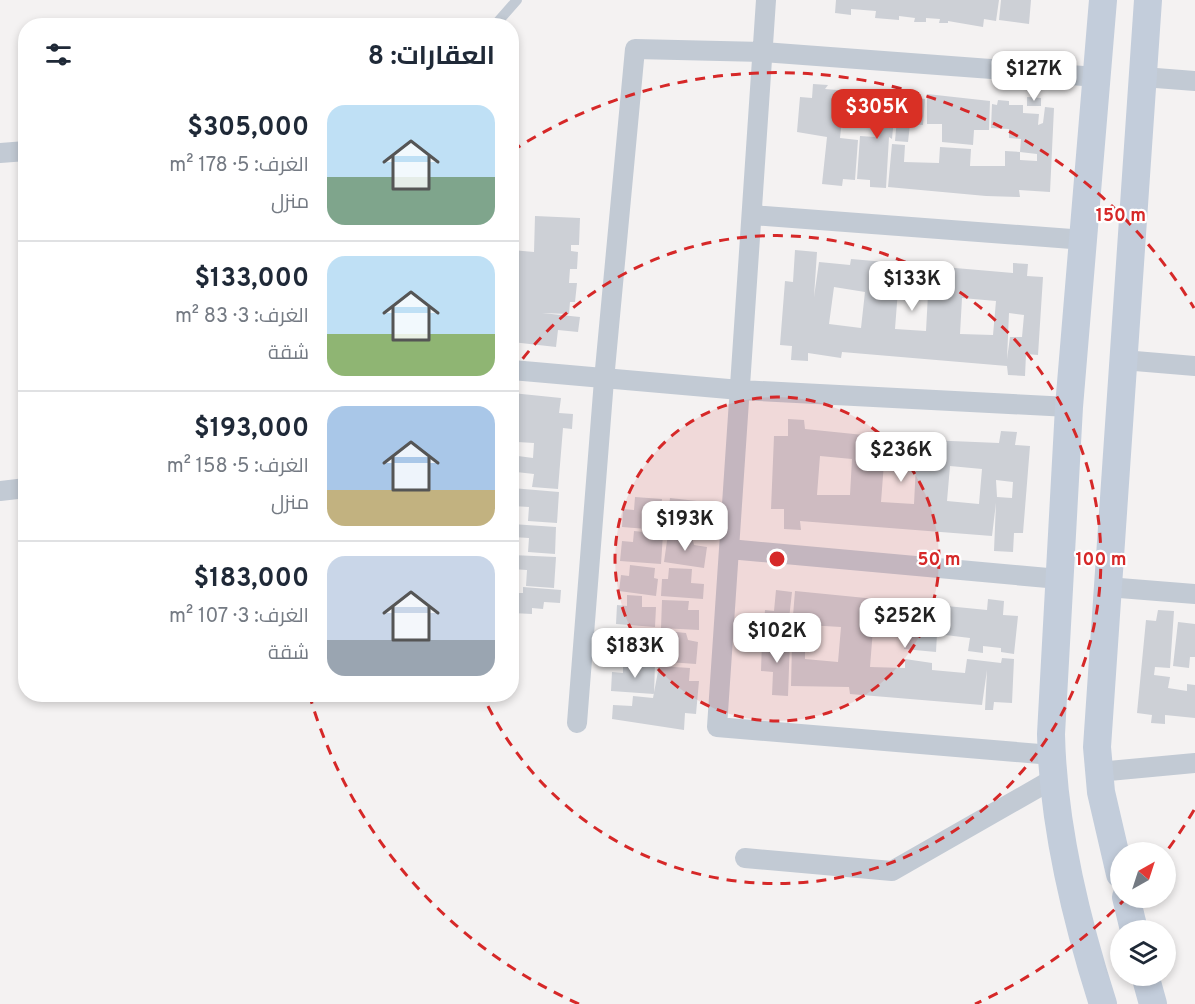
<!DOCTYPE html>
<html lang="ar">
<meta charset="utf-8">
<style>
body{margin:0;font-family:Overpass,Cairo,sans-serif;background:#f6f6f7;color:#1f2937;direction:rtl;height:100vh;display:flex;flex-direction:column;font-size:22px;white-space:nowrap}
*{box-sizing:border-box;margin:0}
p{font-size:20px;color:#747a83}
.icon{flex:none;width:33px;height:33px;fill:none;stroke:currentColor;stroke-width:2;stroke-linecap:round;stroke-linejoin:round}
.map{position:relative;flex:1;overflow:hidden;direction:ltr}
.drawer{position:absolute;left:18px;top:18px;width:501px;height:684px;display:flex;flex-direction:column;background:#fff;border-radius:24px;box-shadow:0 3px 9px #0003;direction:rtl}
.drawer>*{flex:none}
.needle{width:39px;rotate:39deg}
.fabs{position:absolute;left:1110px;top:842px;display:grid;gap:12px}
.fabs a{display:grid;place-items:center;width:66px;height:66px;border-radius:50%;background:#fff;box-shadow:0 3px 9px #0003;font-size:30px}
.price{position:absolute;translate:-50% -51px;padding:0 14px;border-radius:12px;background:#fff;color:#222;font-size:20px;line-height:39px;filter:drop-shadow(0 2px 3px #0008)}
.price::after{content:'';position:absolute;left:50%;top:36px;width:18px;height:14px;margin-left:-9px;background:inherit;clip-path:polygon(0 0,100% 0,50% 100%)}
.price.selected{background:#d93025;color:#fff}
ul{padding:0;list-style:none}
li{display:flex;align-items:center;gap:18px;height:150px;padding:0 24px}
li+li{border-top:2px solid #e0e1e3}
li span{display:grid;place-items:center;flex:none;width:168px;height:120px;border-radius:18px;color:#555}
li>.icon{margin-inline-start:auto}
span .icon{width:72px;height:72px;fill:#fffc;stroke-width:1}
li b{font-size:26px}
h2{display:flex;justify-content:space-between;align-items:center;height:72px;padding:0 24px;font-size:26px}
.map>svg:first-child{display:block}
</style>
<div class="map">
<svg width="1195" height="1004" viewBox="0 0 1195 1004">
<rect width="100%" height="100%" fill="#f4f2f2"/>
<path fill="#cdd0d6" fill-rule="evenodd" d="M836 0H999L996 21 984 19 983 27 948 21V23H939L940 19 926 18V22H914L915 18 899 16V20L875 18 876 11 851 9V15L835 13Z
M1001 0H1031L1029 24 999 20Z
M813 84 828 85 825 89 861 92 859 120 842 119 840 138 858 140 855 180 843 179 842 186 822 184 827 137 797 132 800 97 812 98Z
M865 93 896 96 892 139 889 137 886 188 870 187V180L857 179 860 136 876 137 878 121 862 119Z
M927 94 990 101 989 130H974L973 145 942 142V124H927Z
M899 96 925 99 923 125 910 124 908 142 895 141Z
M1027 97 1041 98V106H1027Z
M998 100 1009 101V105H1023V113L1039 114 1038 125 1043 123 1045 107 1054 108 1050 192 1019 190 1020 197 986 196 888 187 892 144 905 145 904 162 939 163 940 147 971 149 970 166H1005V151L1020 152V160L1037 161V154L1020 152 1021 139 1009 138V129L991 128 992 104 997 105Z
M535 216 580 218 579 245H571V251L578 252 577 269H570L569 283H577L575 302H570L569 314 542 313 580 317 578 332 558 330 556 347 512 342V250L534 252Z
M795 250 817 252 814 297 819 262 850 265 851 259 1013 273V263L1028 264 1027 276 1043 277 1038 355 1026 354 1025 376 1008 375 1007 366 842 352 841 358 808 353V361L791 360 792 346 780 345 785 281 793 282ZM834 287 865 292 861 328 829 324ZM898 290 928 294 926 331 895 329ZM962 298 996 301 993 335 960 334ZM1009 313 1024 315 1022 337H1010L1007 359Z
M512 393 561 398 559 413 573 414 572 429 563 428 558 489 532 487 534 474 516 472 518 456 533 458 534 443 517 442 519 425 512 424Z
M788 419 804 420 805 429 903 439 999 443 1001 431 1017 432 1015 445 1030 446 1023 533H1014L1013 552 994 551 996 503 992 536 800 521 801 530 784 529V509H771L774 436H788ZM820 456 852 459 850 495H817ZM884 463 916 464 914 504 881 502ZM950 466 982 469 979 504 947 501ZM996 480 1013 482 1012 498 997 497Z
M512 488 559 492 557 523 528 521 529 507 512 506Z
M635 497 662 499 659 530 622 527 623 509 634 510Z
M670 498 697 501 695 518 709 519 707 536 666 531Z
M512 524 556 527 555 554 528 552 529 538 512 537Z
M634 531 663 534 661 564 620 561 622 541 633 542Z
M668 534 692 537 694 545 707 547 704 568 664 562Z
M512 555 556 557 554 588 526 586 527 570 512 569Z
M630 565 655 568 654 578 658 579 656 596 619 591 621 575 629 576Z
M669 568 692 569 691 583 704 584 703 599 661 596 662 579H668Z
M523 587 561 590 560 603 544 602 543 609 532 608V614L512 613V593H523Z
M776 590 792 592 787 637 763 634 765 610 774 611Z
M795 591 987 610 988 599 1004 601 1003 615 1018 616 1014 654 1001 652V648L983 646V653L968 651 970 638 937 634 936 652 904 649 905 631 873 629 870 667 905 668V659L932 663V670L965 673 967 659 1001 663 1002 658 1014 659 1012 703 994 702 993 710H985L987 670 982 705 850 694 849 687 791 686 792 644 805 645V659L838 662 841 627 807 625 806 641 791 640Z
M627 595 642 596V607H656L655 627 616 624 617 605 627 606Z
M662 600 689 601 688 610H699V630L661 628Z
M1158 610 1174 611 1170 668 1155 667 1154 675 1170 677 1168 688 1187 691V684L1195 685V718L1165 715V724L1151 723 1152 715 1137 713 1146 620 1156 621Z
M1178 622 1195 624V657H1190L1189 668 1173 666Z
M627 629 654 630 652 660 616 657 618 638 627 639Z
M657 630 686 633 688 640 698 642 696 664 654 661Z
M762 640H790L788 696 772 695 773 672 761 671Z
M623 662 655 664 654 694 611 691 612 672 623 673Z
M659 666 690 668 689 681H699L696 714 685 713 684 730 612 719 613 705 632 706 633 696 653 698Z"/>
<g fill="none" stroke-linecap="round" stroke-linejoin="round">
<path stroke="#c2cad4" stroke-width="10" d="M494 26 517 0"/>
<path stroke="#c2cad4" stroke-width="20" d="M766 0 717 727 1052 755
M1143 77 1195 81
M0 153 26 151
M752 215 1085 240
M1123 360 1195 366
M512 370 740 390 1069 407
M0 491 26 488
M729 549 1059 579
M1107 587 1195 594
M577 723 604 380 635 49 763 52 1097 77
M1098 772 1195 763
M745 858 892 871 1053 779"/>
<path stroke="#c3cddb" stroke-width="28" d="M1103 0 1069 407 1051 734C1053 823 1076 920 1103 1004
M1120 874 1101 792 1097 747 1148 0
M1126 897 1134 930
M1145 975 1153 1004"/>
</g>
<circle cx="777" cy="559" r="162" fill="#d62828" fill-opacity=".12"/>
<g fill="none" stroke="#d62828" stroke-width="3" stroke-dasharray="10 8">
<circle cx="777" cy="559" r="162"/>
<path d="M512 373A324 324 0 1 1 483 696"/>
<path d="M1194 810A487 487 0 0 1 1166 852M1127 897A487 487 0 0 1 975 1004M579 1004A487 487 0 0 1 310 697M512 151A487 487 0 0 1 1194 308"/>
</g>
<circle cx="777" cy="559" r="9" fill="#d62828" stroke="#fff" stroke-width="3"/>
<g font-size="18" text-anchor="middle" font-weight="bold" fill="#d62828" stroke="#fff" stroke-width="4.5" stroke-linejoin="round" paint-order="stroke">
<text x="1121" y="221">150 m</text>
<text x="939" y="565">50 m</text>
<text x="1101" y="565">100 m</text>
</g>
</svg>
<div class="fabs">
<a><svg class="needle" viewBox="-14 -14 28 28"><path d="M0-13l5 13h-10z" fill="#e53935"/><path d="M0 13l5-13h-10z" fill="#747a83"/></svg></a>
<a><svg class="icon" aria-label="layers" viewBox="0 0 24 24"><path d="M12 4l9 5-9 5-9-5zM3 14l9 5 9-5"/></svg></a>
</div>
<b class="price" style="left:1034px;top:102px">$127K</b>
<b class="price selected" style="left:877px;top:140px">$305K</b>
<b class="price" style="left:912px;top:312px">$133K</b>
<b class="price" style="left:901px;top:483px">$236K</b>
<b class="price" style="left:685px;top:552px">$193K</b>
<b class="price" style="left:905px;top:649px">$252K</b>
<b class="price" style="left:777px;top:664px">$102K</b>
<b class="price" style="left:635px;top:679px">$183K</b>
<section class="drawer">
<h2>العقارات: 8<svg class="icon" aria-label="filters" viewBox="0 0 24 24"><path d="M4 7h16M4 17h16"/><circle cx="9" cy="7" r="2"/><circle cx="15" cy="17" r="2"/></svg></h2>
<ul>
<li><span style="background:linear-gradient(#bfe0f5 60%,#7fa58c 0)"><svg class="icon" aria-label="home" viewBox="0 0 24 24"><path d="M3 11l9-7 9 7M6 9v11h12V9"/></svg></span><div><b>$305,000</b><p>الغرف: 5 · 178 m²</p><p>منزل</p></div></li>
<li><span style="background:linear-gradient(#bfe0f5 65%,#8fb573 0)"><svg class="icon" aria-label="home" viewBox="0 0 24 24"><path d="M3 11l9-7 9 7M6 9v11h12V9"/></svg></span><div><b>$133,000</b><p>الغرف: 3 · 83 m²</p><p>شقة</p></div></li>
<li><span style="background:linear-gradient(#a9c7e8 70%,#c2b280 0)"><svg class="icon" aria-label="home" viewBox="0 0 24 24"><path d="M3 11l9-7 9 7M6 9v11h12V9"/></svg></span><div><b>$193,000</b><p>الغرف: 5 · 158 m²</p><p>منزل</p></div></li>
<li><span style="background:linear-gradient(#c9d6e8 70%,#9aa5b1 0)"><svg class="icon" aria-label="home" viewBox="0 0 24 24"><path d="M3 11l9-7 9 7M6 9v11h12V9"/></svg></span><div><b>$183,000</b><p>الغرف: 3 · 107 m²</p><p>شقة</p></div></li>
</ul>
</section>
</div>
